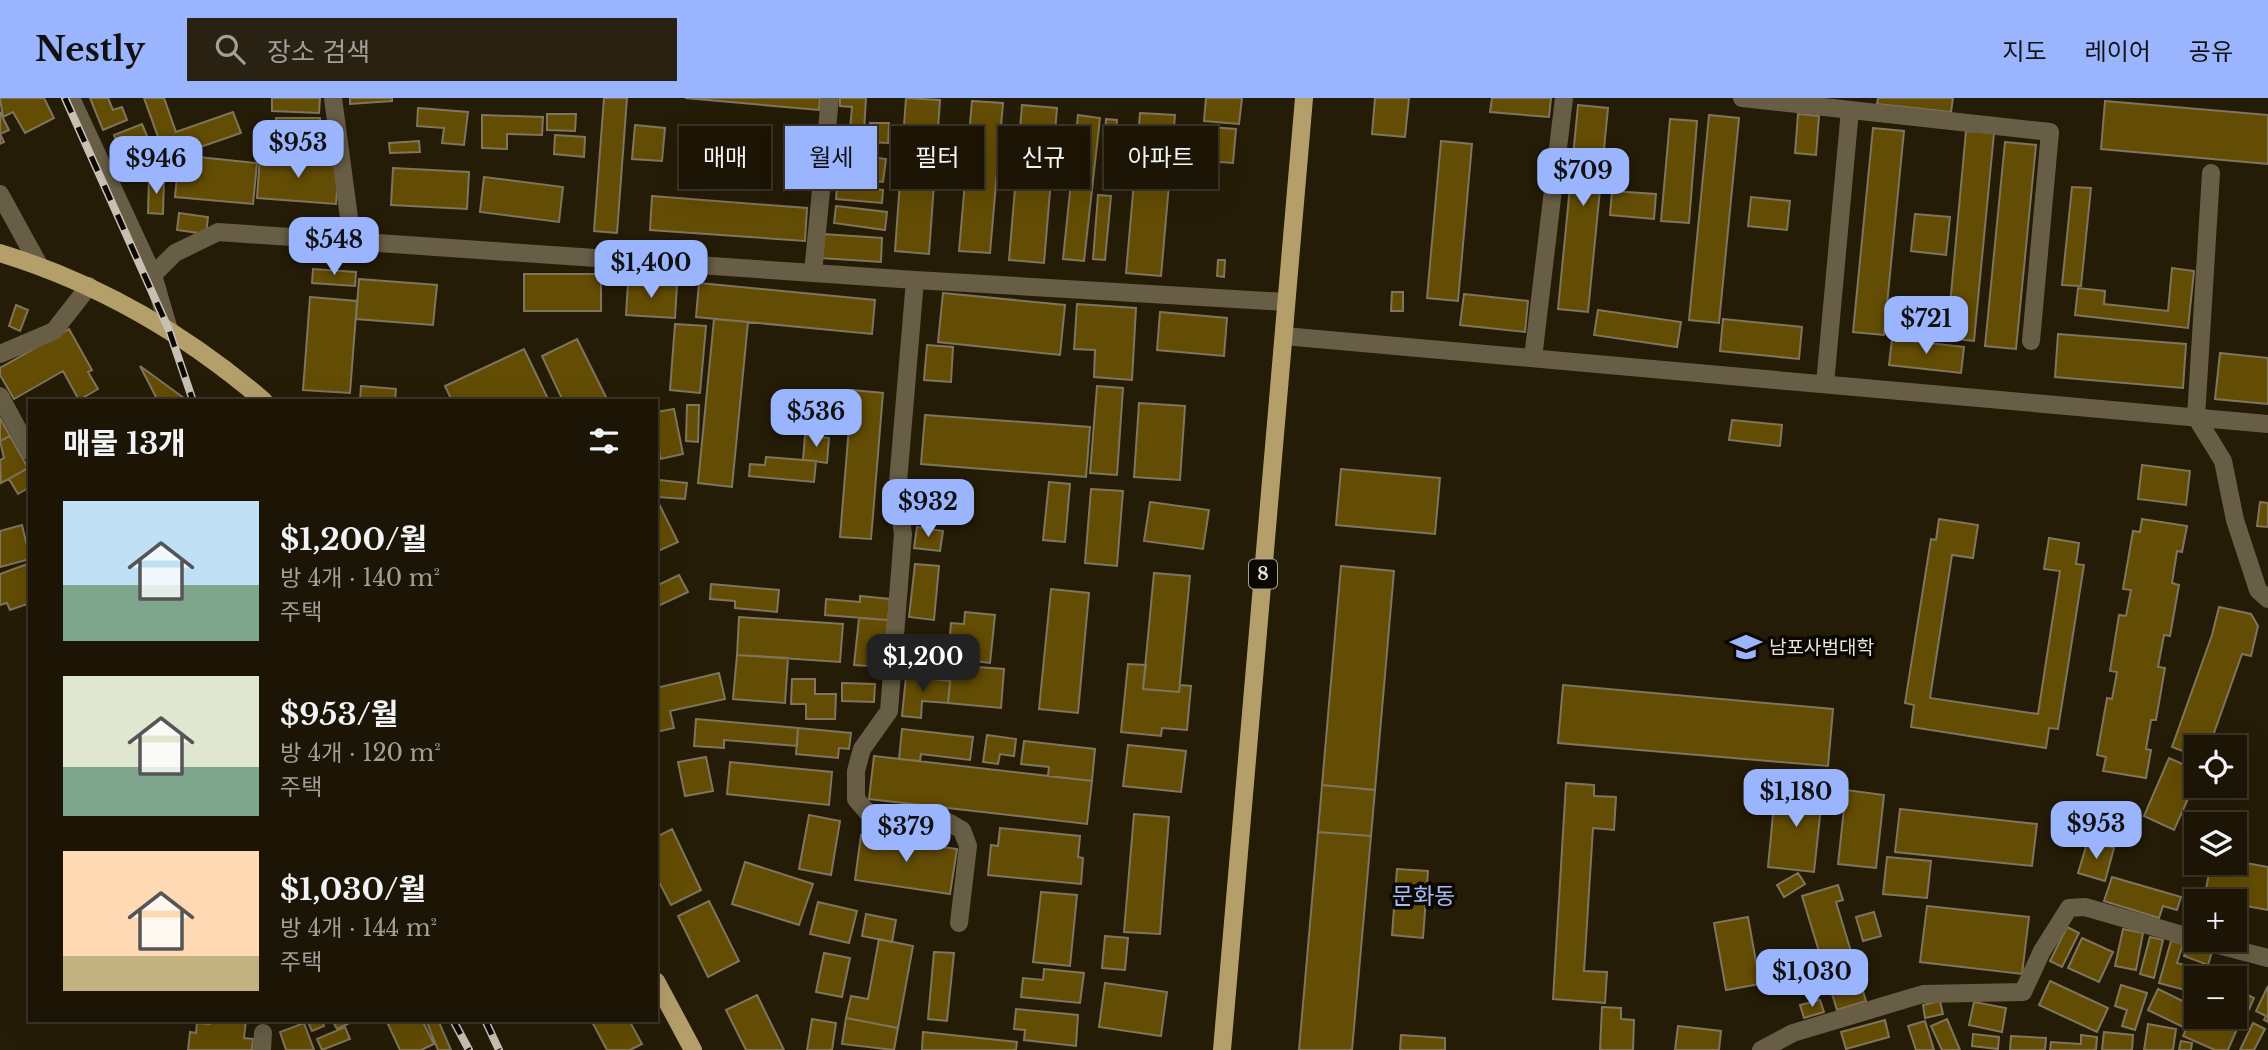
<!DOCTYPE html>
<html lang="ko">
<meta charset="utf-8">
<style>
body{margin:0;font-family:"Libre Baskerville","Noto Sans KR",serif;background:#292213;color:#f1f3f6;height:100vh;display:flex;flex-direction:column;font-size:26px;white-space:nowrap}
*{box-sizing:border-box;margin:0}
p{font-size:23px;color:#a09f9a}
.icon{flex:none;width:38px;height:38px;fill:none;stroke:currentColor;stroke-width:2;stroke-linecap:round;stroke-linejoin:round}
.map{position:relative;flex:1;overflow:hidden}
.panel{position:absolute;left:28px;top:301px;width:630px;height:623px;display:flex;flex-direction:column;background:#1c1505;border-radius:0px;box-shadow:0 7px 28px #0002,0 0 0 2px #3a3427}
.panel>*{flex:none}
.guide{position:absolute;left:679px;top:28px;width:665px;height:63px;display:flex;gap:14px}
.tools{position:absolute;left:2184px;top:637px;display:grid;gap:14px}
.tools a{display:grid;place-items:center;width:63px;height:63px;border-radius:0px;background:#1c1505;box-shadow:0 7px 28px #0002,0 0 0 2px #3a3427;font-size:35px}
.price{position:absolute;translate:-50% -60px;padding:0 16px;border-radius:14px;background:#9ab5fd;color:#111;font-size:23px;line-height:46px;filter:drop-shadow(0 2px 4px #0008)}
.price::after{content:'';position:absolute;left:50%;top:42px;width:21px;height:16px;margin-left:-10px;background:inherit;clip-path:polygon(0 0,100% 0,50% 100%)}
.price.active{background:#222;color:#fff}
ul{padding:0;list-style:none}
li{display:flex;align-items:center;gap:21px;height:175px;padding:0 35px}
li span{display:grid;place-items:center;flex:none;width:196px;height:140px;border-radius:0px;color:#555}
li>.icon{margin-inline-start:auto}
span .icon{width:84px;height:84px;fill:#fffc;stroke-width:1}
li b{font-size:30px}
h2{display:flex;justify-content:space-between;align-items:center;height:84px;padding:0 35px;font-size:30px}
.chip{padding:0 24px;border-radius:0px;background:#1c1505;box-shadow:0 7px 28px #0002,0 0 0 2px #3a3427;font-size:24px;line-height:63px}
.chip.active{background:#9ab5fd;color:#111}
header{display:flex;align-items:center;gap:42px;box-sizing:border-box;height:98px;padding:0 35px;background:#9ab5fd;color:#111}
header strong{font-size:33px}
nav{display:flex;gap:38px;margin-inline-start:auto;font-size:24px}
.search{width:490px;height:63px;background:#292213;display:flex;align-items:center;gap:18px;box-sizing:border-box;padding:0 24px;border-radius:0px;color:#a09f9a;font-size:26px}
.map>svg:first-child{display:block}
</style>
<header>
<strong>Nestly</strong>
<div class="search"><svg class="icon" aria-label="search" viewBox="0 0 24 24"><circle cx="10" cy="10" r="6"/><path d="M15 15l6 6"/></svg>장소 검색</div>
<nav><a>지도</a><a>레이어</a><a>공유</a></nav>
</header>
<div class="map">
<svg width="2268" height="952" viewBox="0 0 2268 952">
<rect width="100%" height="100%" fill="#251c07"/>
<path fill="#634c03" stroke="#7f755d" stroke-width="2" d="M0 0H44L54 20 25 35 13 14 3 19Z
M90 0H108L113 12 122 9 127 22 103 32Z
M144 0H164L176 34 233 14 241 35 166 61Z
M272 0H320L319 15 272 13Z
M350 0H392V3L350 6Z
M604 0H627L617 135 594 133Z
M685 0H820L819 12Z
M840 0H866L864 33 850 32 852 9 840 8Z
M906 0 940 2 929 156 895 153Z
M1206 0H1242L1239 26 1204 23Z
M1375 0H1409L1405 39 1372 36Z
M1492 0H1551L1549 19 1490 14Z
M1878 0H1953L1951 14 1877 6Z
M972 3 1003 5 990 155 959 153Z
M2105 3 2268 17V66L2101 51Z
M1022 7 1057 10 1044 165 1009 162Z
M1578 7 1608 10 1588 214 1558 211Z
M418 10 468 14 464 47 442 45 444 30 417 28Z
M0 14 9 32 0 36 4 44 0 46Z
M1140 15 1175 17 1161 178 1126 175Z
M547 16H576L575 33 547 32Z
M1798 16 1819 18 1816 57 1795 55Z
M482 17 543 19 542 37 507 36V51L482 50Z
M1078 17 1100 20 1084 163 1063 161Z
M1709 17 1739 20 1719 225 1689 222Z
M276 20H320V37L276 36Z
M1106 21 1117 22 1113 68 1103 67Z
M1670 21 1697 23 1689 125 1661 123Z
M870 25H889L888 45 869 44Z
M142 26 157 62 129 73 114 37Z
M635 27 665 30 662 63 632 61Z
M1196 28 1236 31 1233 65 1193 62Z
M1873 30 1904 33 1884 237 1853 234Z
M1966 33 1994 35 1974 243 1947 240Z
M555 37 585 39 584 59 554 56Z
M419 43 420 54 390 55 389 45Z
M1441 43 1472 46 1458 203 1427 200Z
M2005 44 2036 47 2016 251 1985 248Z
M841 55 886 61 883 84 838 79Z
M179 57 257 65 253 106 175 99Z
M260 58 339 65 336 106 257 100Z
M393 70 469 74 467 111 391 107Z
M484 79 563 89 559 124 480 114Z
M149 80H164L163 116 148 115Z
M837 88 883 92 882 105 836 101Z
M2072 89 2091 90 2081 188 2062 187Z
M1612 93 1656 96 1654 121 1610 117Z
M1098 97 1111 98 1105 162 1093 161Z
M652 98 807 110 805 143 650 132Z
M1751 99 1790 103 1787 132 1748 128Z
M836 108 887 114 885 132 834 125Z
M179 115 208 119 206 136 177 132Z
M1915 116 1950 119 1946 157 1911 153Z
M823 136 882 140 881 164 821 160Z
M1218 162H1225L1224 179 1217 178Z
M2172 170 2194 173 2188 230 2075 217 2078 190 2105 193 2104 206 2168 213Z
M313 171 356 174 355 188 312 185Z
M524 176H601V213H524Z
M359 181 437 187 433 227 356 221Z
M628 184 677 187 675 220 626 217Z
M699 185 875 202 872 236 696 219Z
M1392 194H1403V213H1391Z
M943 195 1065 207 1060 257 938 244Z
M1464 196 1528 203 1525 234 1460 227Z
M310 199 357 203 350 295 303 292Z
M1077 206 1136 210 1132 282 1094 279 1095 252 1074 251Z
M16 207 28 212 20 233 9 228Z
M1598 212 1681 224 1677 249 1594 237Z
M1160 214 1227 220 1224 258 1157 252Z
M714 221 748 224 732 389 698 385Z
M1723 221 1802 229 1799 261 1720 253Z
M675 226 706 228 700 295 670 292Z
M69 231 92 272 88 274 98 291 79 302 63 273 14 301 0 277V270Z
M2058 236 2186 246 2183 290 2055 279Z
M577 241 608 303H563L542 258Z
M1892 241 1964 249 1961 275 1889 267Z
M927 247 953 249 951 284 924 282Z
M524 251 549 303H452L445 288Z
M2220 255 2268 260V306L2215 301Z
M140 268 184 300 185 303H158Z
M361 288 396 291 395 303H360Z
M1097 288 1123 290 1117 377 1090 375Z
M852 292 883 295 871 441 840 439Z
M1139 305 1185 308 1180 382 1134 379Z
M687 307H699L698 344 686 343Z
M674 311 683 356 660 361 656 314Z
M925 317 1090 329 1086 379 921 366Z
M0 320 10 338 0 343Z
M1732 322 1782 327 1780 348 1729 342Z
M805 337 829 340 827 365 803 362Z
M10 338 28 370 1 385 0 362 4 360 0 343Z
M766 359 816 363 814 384 749 378 750 366 765 367Z
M2142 367 2190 373 2186 407 2138 401Z
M28 370 30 389 18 396 9 381Z
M1341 371 1440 380 1435 436 1336 427Z
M659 382 687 385 685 401 658 399Z
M1049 384 1070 386 1065 444 1043 442Z
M1091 391 1123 393 1117 468 1085 465Z
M656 400 678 444 656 454Z
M1150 404 1209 412 1203 451 1144 443Z
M2260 404 2268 405V429L2257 428Z
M1939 421 1978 427 1973 460 1952 457 1930 600 2038 616 2060 473 2044 471 2049 440 2079 445 2076 466 2084 467 2058 631 2049 630 2046 650 1911 629 1914 607 1905 605 1931 441 1936 442Z
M2142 421 2187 428 2182 454 2177 453 2172 485 2179 487 2170 538 2164 537 2158 569 2165 570 2156 622H2151L2146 651 2151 652 2146 680 2103 673 2106 659 2097 657 2107 600 2112 601 2117 574 2110 573 2119 517 2126 518 2131 492 2123 491 2133 433 2140 434Z
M22 427 30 461 0 469V433Z
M917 429 943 433 940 453 914 450Z
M30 465V505L10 512 7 505 0 507V476Z
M915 466 939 468 934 522 909 519Z
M1341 468 1394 473 1375 692 1322 687Z
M1154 475 1190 478 1179 594 1143 591Z
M679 477 688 494 656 509V488Z
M711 486 779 492 777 514 735 510V503L710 501Z
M1051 491 1089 495 1078 615 1039 611Z
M860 498 890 501 888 522 825 517 826 501 860 504Z
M2219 509 2251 516 2258 528 2251 558 2242 556 2209 649H2196V658L2172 649 2212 537Z
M965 514 995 517 990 565 948 560 951 525 964 526Z
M739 519 843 526 840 564 737 557Z
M859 520 888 522 884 569 854 567Z
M737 557 788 560 785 605 733 601Z
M1128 566 1146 567 1143 591 1179 594 1180 587 1191 588 1187 632 1162 630 1161 638 1121 634Z
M952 567 1004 571 1001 610 948 605Z
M719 575 725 601 670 613 674 630 656 634V590Z
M906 578 950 583 948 605 922 603 921 620 902 618Z
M792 581H815V596H836L835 621H806V606H791Z
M842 585 875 586 874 604 842 603Z
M1563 587 1833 611 1828 668 1558 645Z
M696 621 798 630 797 648 724 642V650L694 648Z
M798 630 851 635 849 651 839 650 838 660 796 656Z
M902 631 973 639 970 662 921 656 920 663 899 661Z
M987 637 1016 641 1014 658 1000 656 998 666 983 664Z
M1024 643 1095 651 1092 683 1048 678 1049 669 1021 666Z
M1128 647 1186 653 1181 694 1123 688Z
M874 658 1092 683 1087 726 869 701Z
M706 659 713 693 685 698 678 664Z
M2169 660 2196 672V683L2174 732 2144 718Z
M730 664 832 674 829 707 727 696Z
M1566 685 1594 687V698L1616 699 1614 732 1593 730 1584 873 1607 874 1605 905 1553 901Z
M1322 687 1375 692 1371 738 1318 734Z
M1789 687 1823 690 1814 774 1768 769 1775 695 1787 697Z
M1846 692 1884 697 1876 770 1838 766Z
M1900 711 2037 726 2032 768 1895 754Z
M1134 716 1169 719 1160 836 1124 834Z
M809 717 840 723 831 777 799 771Z
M1000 730 1080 738 1078 759 1083 760 1081 786 988 777 991 747 998 748Z
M672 731 701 792 671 807 656 778V739Z
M1318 734 1371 738 1352 952H1299Z
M861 737 957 751 950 796 855 782Z
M2088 742 2114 750 2105 783 2078 775Z
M1887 759 1931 763 1927 800 1883 796Z
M2235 763 2268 769V812L2235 806V803L2204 801 2211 765Z
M745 764 813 786 799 827 732 806Z
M1397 771 1428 773 1423 840 1392 837Z
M1798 775 1805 786 1784 799 1777 787Z
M2112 779 2181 799 2177 812 2163 808 2159 820 2104 803Z
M1838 787 1843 802 1836 804 1866 903 1837 912 1802 798Z
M1041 794 1077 797 1070 868 1033 864Z
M709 803 739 863 708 879 678 818Z
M818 804 857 813 849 845 810 836Z
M1927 808 2029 819 2022 876 1920 864Z
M1874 814 1881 838 1863 843 1856 819Z
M866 816 896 822 892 844 862 838Z
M1748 819 1760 886 1726 892 1714 825Z
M2067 829 2079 835 2062 869 2050 863Z
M2123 831 2143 835 2136 872 2115 868Z
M1105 838 1128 840 1125 872 1102 870Z
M2150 839 2163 842 2154 880 2140 876Z
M2082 840 2113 854 2099 884 2068 870Z
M879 841 913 848 898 930 846 920 851 898 868 901Z
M2171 843 2183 846 2177 865 2211 874 2209 880H2196V895L2159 885Z
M2188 846 2212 854 2208 867 2184 858Z
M934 854 954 855 947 923 928 921Z
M824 855 850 860 842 899 816 894Z
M1044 871 1084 875 1080 905 1021 899 1023 880 1043 882Z
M2050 883 2108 910 2097 934 2039 907Z
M1105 885 1167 894 1161 938 1099 929Z
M2121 887 2147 895 2135 932 2122 928 2127 912 2115 908Z
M2268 888V924L2264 922 2266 918 2256 913Z
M2158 891 2193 908 2183 929 2148 912Z
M2235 891 2254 900 2247 916 2235 910Z
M757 897 784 952H746L726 912Z
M1820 902 1824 914 1804 920 1800 907Z
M1940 903 1943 916 1925 920 1923 907Z
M1974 904 2006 910 2002 934 1969 927Z
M1602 909 1621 910V921L1634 922 1633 952H1600Z
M1016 911 1078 917 1076 948 1024 942 1025 932 1014 931Z
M2195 912 2196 919H2210L2237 931 2228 952H2215L2183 938Z
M846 920 898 930 894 952 842 946Z
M812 921 836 925 832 952H807Z
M1947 921 1960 952H1942L1931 928Z
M210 922H246L244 940 253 941 252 952H188L190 934 196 935 197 925 210 926Z
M307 922H322L324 928 312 933Z
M332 922H356L337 931Z
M386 922H422L434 946 421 952H400Z
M426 922H438L451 952H438Z
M591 922H629L642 946 630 952H607Z
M1885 922 1889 939 1846 951 1841 934Z
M1925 923 1934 952H1916L1908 928Z
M304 925 314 952H286L280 934Z
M2253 925 2265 931 2254 952H2240Z
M2148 926 2176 931 2173 952H2144Z
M1678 928 1721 933 1719 952H1675Z
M345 929 350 941 322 952 317 941Z
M923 934 1017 944 1016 952H922Z
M2104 934 2133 937 2132 952H2102Z
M1973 936 1999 939 1998 951 1972 948Z
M1401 937 1445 940V952H1400Z
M2081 937 2097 939 2096 952H2050L2051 944 2081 946Z
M2011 938 2046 940 2045 952H2010Z
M2181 943 2192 945 2191 952H2179Z"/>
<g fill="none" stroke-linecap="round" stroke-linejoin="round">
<path stroke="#685e46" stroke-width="18" d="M71 0 153 177 169 232
M333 0 352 142
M1742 0 2050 34 2031 243
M2211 75 2196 319 2223 363 2235 422 2258 492 2268 501
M0 96 39 167
M813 175 830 0
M153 177 175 155 218 134 915 182 1286 204
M915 182 897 396 903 436 889 613 862 651 856 673V701L869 716 948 724 962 732 968 748 959 825
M1284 238 2268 326
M0 256 54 233 89 188
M1533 260 1564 0
M1825 286 1850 12
M0 298 30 354
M2199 842 2268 860
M262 952 263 935
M1761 952 1793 935 1923 896 2023 894 2042 853 2069 810 2085 809 2196 841"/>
<path stroke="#b49f6b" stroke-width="18" d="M0 155C98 185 186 236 264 303
M656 883 693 952
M1222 952 1304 0"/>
<defs>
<path id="rail" d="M65 0 169 232 193 303
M453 922 469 952
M485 922 499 952"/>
</defs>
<use href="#rail" stroke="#c8c1b3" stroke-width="8"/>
<use href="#rail" stroke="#0b0702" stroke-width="5" stroke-dasharray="16" stroke-linecap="butt"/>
</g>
<defs>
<symbol id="university-bare" viewBox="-9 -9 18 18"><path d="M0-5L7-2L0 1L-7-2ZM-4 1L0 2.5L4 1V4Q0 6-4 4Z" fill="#9ab5fd" stroke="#0b0702" stroke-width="2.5" paint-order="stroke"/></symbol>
</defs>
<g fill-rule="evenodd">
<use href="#university-bare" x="1724" y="527" width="44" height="44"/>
</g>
<g text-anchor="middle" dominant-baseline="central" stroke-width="7" stroke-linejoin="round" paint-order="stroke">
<rect fill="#0b0702" stroke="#a7a297" stroke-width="2" x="1249" y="461.5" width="28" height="29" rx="5"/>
<g font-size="18" font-weight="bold" fill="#eae4d7">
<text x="1263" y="476">8</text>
</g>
<g font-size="19" fill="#eae4d7" stroke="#0b0702" text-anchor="start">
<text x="1769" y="549">남포사범대학</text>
</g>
<g font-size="23" fill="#a9bef4" stroke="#0b0702">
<text x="1424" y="798">문화동</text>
</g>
</g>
</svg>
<div class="tools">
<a><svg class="icon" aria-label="locate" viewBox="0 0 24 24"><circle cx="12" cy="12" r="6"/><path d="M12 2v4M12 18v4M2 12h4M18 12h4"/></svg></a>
<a><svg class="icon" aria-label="layers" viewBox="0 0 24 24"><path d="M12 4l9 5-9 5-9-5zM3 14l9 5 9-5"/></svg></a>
<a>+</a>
<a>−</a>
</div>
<b class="price" style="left:298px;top:82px">$953</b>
<b class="price" style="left:156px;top:98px">$946</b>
<b class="price" style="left:1583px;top:110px">$709</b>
<b class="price" style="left:334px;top:179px">$548</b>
<b class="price" style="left:651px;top:202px">$1,400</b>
<b class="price" style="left:1926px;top:258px">$721</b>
<b class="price" style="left:816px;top:351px">$536</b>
<b class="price" style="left:928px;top:441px">$932</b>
<b class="price active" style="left:923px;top:596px">$1,200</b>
<b class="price" style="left:1796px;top:731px">$1,180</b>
<b class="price" style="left:2096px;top:763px">$953</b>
<b class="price" style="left:906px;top:766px">$379</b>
<b class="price" style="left:1812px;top:911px">$1,030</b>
<div class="guide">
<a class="chip">매매</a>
<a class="chip active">월세</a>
<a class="chip">필터</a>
<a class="chip">신규</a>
<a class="chip">아파트</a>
</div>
<section class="panel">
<h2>매물 13개<svg class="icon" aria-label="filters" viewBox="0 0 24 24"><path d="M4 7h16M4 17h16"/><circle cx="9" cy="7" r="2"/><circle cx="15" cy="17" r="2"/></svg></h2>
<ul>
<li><span style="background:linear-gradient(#bfe0f5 60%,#7fa58c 0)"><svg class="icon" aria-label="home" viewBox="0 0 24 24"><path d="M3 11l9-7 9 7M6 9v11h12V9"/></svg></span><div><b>$1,200/월</b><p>방 4개 · 140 m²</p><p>주택</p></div></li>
<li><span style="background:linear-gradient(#dfe7d0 65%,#7fa58c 0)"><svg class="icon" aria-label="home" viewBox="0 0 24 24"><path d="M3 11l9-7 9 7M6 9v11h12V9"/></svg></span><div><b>$953/월</b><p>방 4개 · 120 m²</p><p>주택</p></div></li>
<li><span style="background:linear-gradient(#ffd9b3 75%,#c2b280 0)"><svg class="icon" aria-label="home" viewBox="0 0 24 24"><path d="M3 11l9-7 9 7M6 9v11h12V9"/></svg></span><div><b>$1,030/월</b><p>방 4개 · 144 m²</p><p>주택</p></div></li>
</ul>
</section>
</div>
